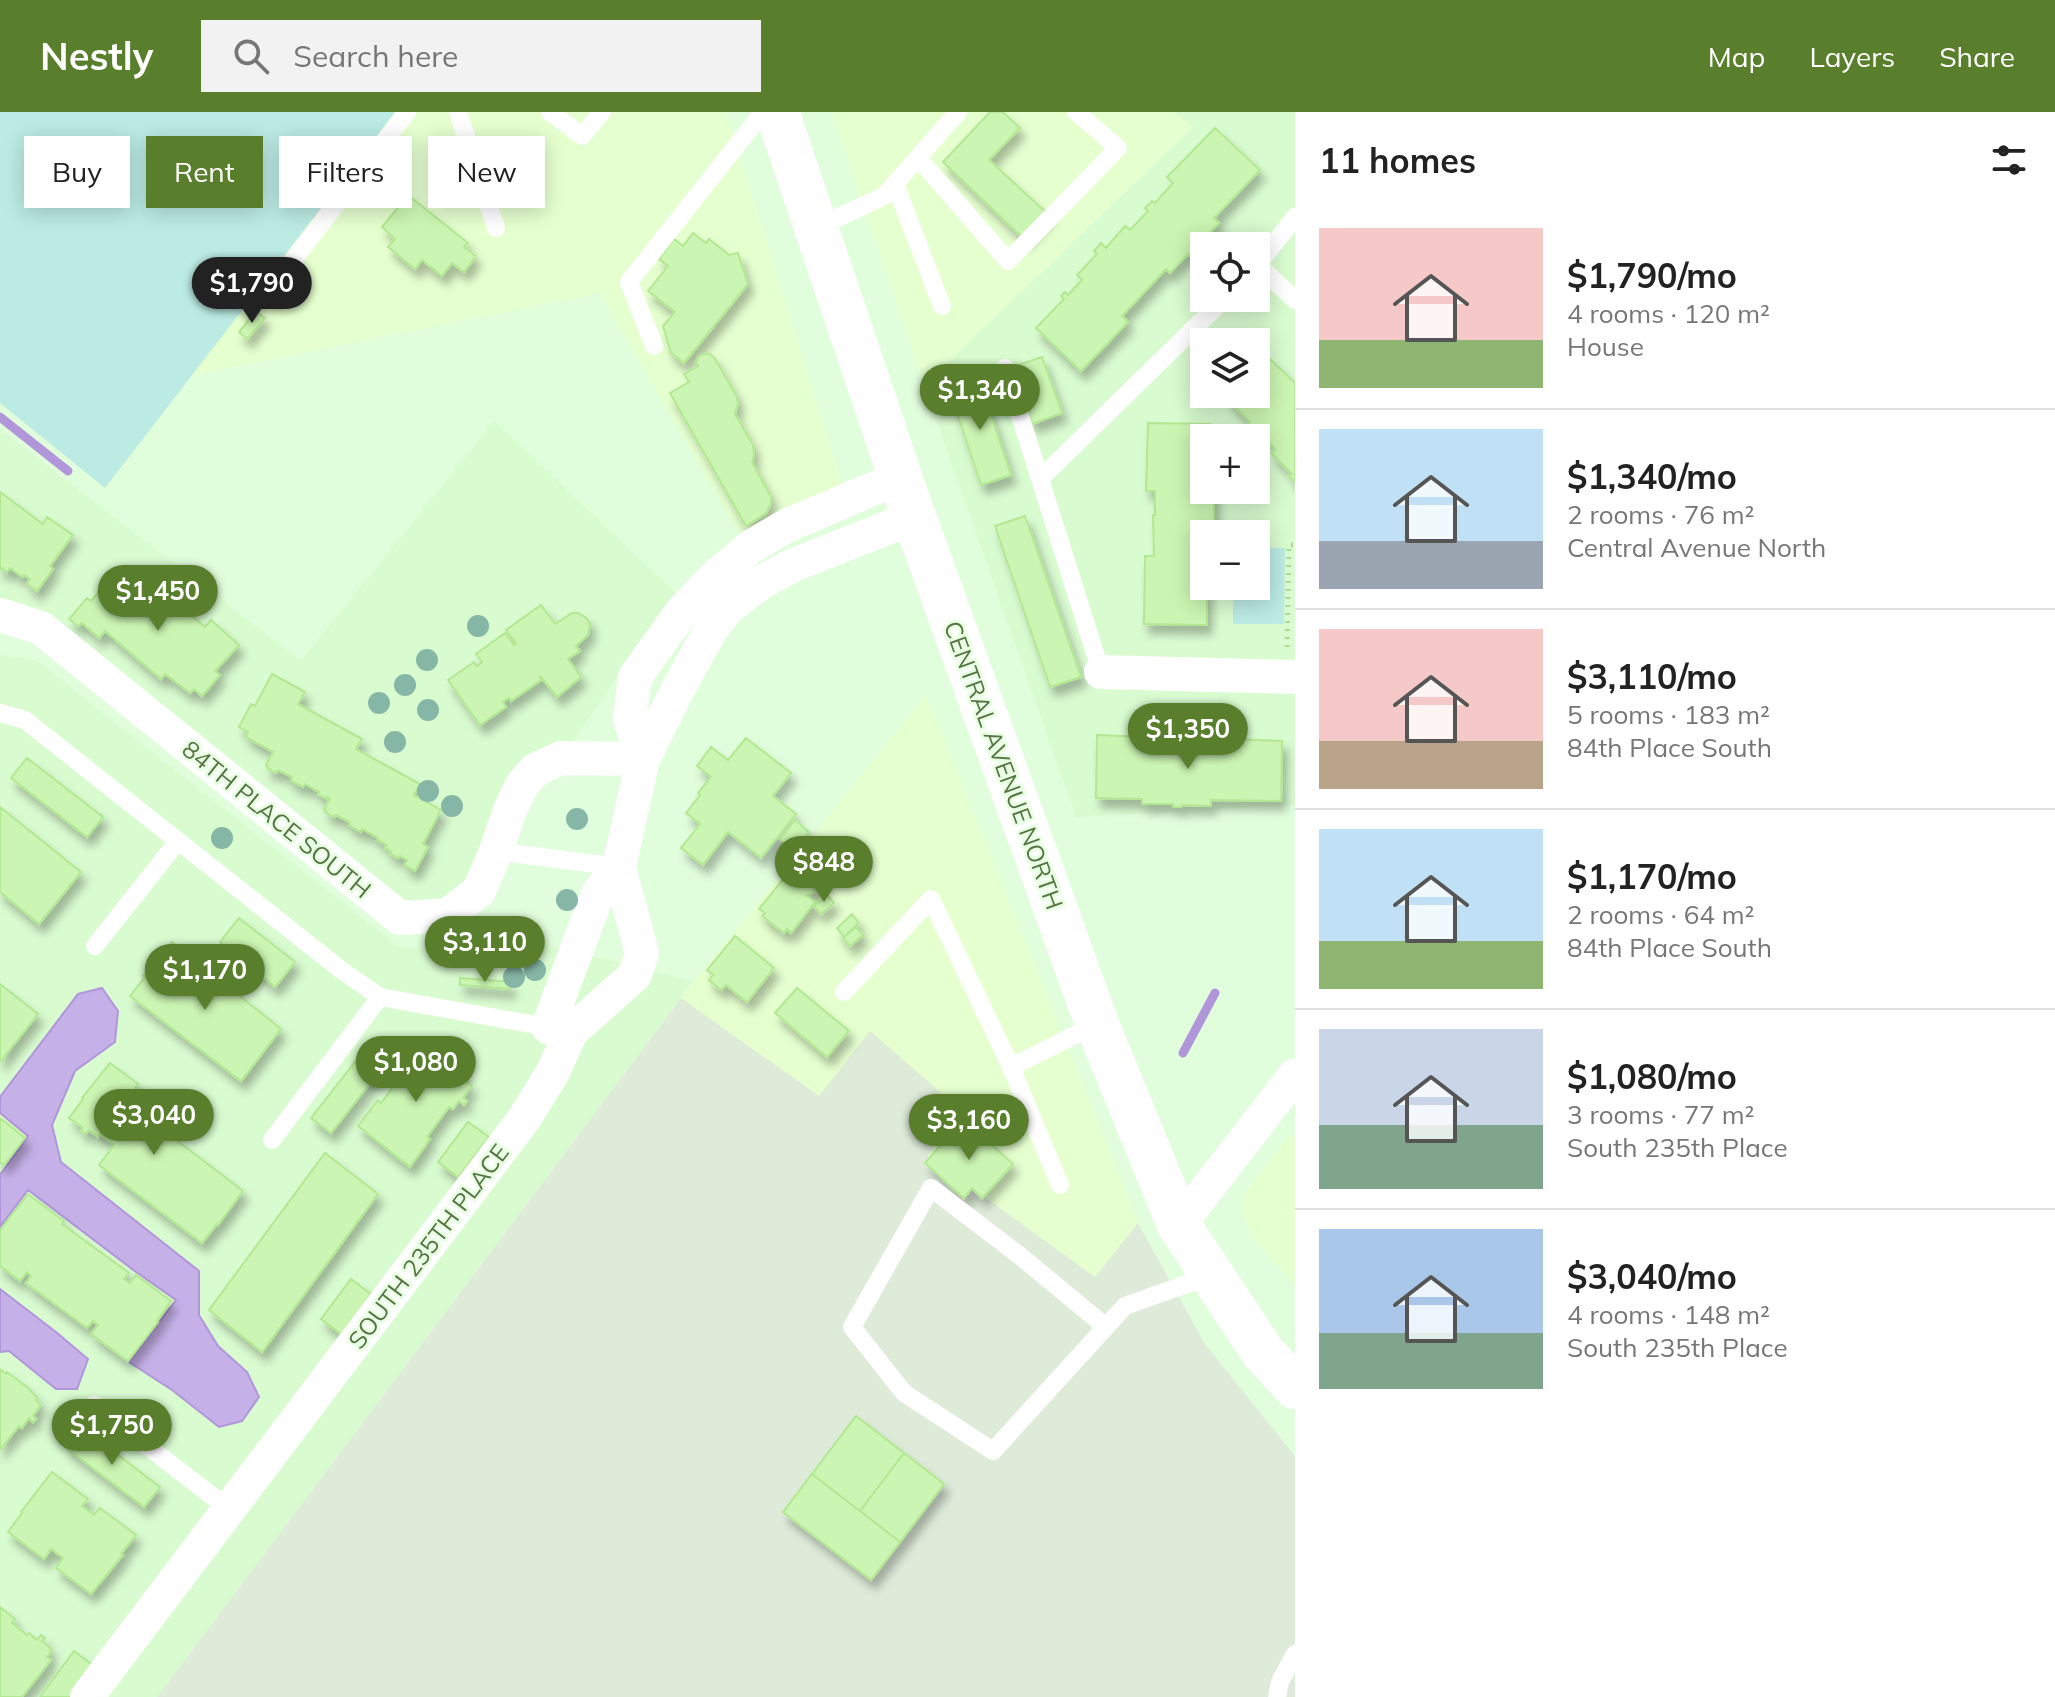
<!DOCTYPE html>
<meta charset="utf-8">
<style>
body{margin:0;font-family:Mulish,sans-serif;background:#f2f2f2;color:#222;height:100vh;display:flex;flex-direction:column;font-size:30px;white-space:nowrap}
*{box-sizing:border-box;margin:0}
p{font-size:26px;color:#767676}
.icon{flex:none;width:44px;height:44px;fill:none;stroke:currentColor;stroke-width:2;stroke-linecap:round;stroke-linejoin:round}
.map{position:relative;flex:1;overflow:hidden}
.drawer{display:flex;flex-direction:column;background:#fff;width:760px}
.drawer>*{flex:none}
.guide{position:absolute;left:24px;top:24px;width:760px;height:72px;display:flex;gap:16px}
.tools{position:absolute;left:1190px;top:120px;display:grid;gap:16px}
.tools a{display:grid;place-items:center;width:80px;height:80px;border-radius:0px;background:#fff;box-shadow:0 4px 20px #0003;font-size:40px}
.price{position:absolute;translate:-50% -68px;padding:0 18px;border-radius:28px;background:#597f2c;color:#fff;font-size:26px;line-height:52px;filter:drop-shadow(0 2px 4px #0008)}
.price::after{content:'';position:absolute;left:50%;top:48px;width:24px;height:18px;margin-left:-12px;background:inherit;clip-path:polygon(0 0,100% 0,50% 100%)}
.price.selected{background:#222;color:#fff}
ul{padding:0;list-style:none}
li{display:flex;align-items:center;gap:24px;height:200px;padding:0 24px}
li+li{border-top:2px solid #e0e0e0}
li span{display:grid;place-items:center;flex:none;width:224px;height:160px;border-radius:0px;color:#555}
li>.icon{margin-inline-start:auto}
span .icon{width:96px;height:96px;fill:#fffc;stroke-width:1}
li b{font-size:34px}
h2{display:flex;justify-content:space-between;align-items:center;height:96px;padding:0 24px;font-size:34px}
.pill{padding:0 28px;border-radius:0px;background:#fff;box-shadow:0 4px 20px #0003;font-size:28px;line-height:72px}
.pill.selected{background:#597f2c;color:#fff}
header{display:flex;align-items:center;gap:48px;box-sizing:border-box;height:112px;padding:0 40px;background:#597f2c;color:#fff}
header strong{font-size:38px}
nav{display:flex;gap:44px;margin-inline-start:auto;font-size:28px}
.search{width:560px;height:72px;background:#f2f2f2;display:flex;align-items:center;gap:20px;box-sizing:border-box;padding:0 28px;border-radius:0px;color:#767676;font-size:30px}
main{display:flex;flex:1;min-height:0}
.map>svg:first-child{display:block}
</style>
<header>
<strong>Nestly</strong>
<div class="search"><svg class="icon" aria-label="search" viewBox="0 0 24 24"><circle cx="10" cy="10" r="6"/><path d="M15 15l6 6"/></svg>Search here</div>
<nav><a>Map</a><a>Layers</a><a>Share</a></nav>
</header>
<main>
<div class="map">
<svg width="1295" height="1585" viewBox="0 0 1295 1585">
<defs>
<filter id="shadow"><feDropShadow dx="5" dy="9" stdDeviation="4" flood-color="#0004"/></filter>
</defs>
<rect width="100%" height="100%" fill="#e1fedc"/>
<path fill="#d9fbd0" fill-rule="evenodd" d="M1174 0H1295V693L1076 705 924 273 1193 16ZM1204 134H1256V186H1204ZM1204 230H1256V282H1204ZM1204 326H1256V378H1204ZM1204 422H1256V474H1204Z
M494 309 676 481 496 739 444 792 408 795 0 501V317L301 549Z
M0 543 36 548 400 836 551 834 693 869 157 1585H0Z"/>
<path fill="#e5ffcf" d="M395 0H726L843 377 743 428 600 181 192 263Z
M832 0H1174L1193 15 924 273Z
M926 583 1138 1111 1095 1165 927 1044 870 919 819 984 681 886Z
M1289 1023 1295 1026V1174L1255 1128 1244 1105 1243 1084Z"/>
<path fill="#deebd9" d="M681 886 819 984 870 919 962 999 928 1044 1095 1165 1138 1111 1205 1232 1295 1344V1585H157Z"/>
<path fill="#bbebe3" d="M0 0H395L105 376 0 291Z
M1256 436H1285L1284 512H1233V474H1256Z"/>
<path fill="#c5b0e8" stroke="#b196da" stroke-width="2" d="M102 876 118 899 115 930 75 959 52 1013 61 1050 199 1159V1203L218 1234 247 1260 259 1285 242 1309 219 1315 172 1278 129 1250 176 1188 136 1160 28 1078 0 1115V1063L28 1024 0 1001V985L78 882Z
M0 1177 56 1220 88 1247 77 1277H56L9 1239 0 1240Z"/>
<g fill="none" stroke-linecap="round" stroke-linejoin="round">
<path stroke="#b196da" stroke-width="9" d="M0 305 68 359
M1183 941 1215 881"/>
</g>
<path fill="#cbf5b2" stroke="#b3e892" stroke-width="2" filter="url(#shadow)" d="M990 0H1003L1020 16 989 48 1048 102 1024 127 943 50Z
M1215 16 1260 58 1214 106 1219 111 1189 143 1188 142 1170 161 1166 157 1122 204 1128 210 1081 259 1036 216 1064 187 1061 184 1065 180 1068 183 1082 168 1077 163 1097 142 1094 139 1101 131 1106 136 1125 114 1130 118 1148 99 1145 96 1152 89 1155 91 1173 71 1167 65Z
M408 83 468 131 464 135 476 144 464 160 452 151 442 164 422 148 415 157 388 135 395 127 382 115Z
M693 121 706 131 709 127 729 143 738 141 748 172 684 251 671 241 663 214 675 200 648 179 668 154 659 147 674 127 683 134Z
M256 199 265 206 247 227 239 220Z
M708 241 714 245 736 283 738 291 735 302 753 333 754 343 752 350 771 385V392L766 401 746 414 670 281 689 270 684 262 698 254 696 250 699 244Z
M1042 245 1062 301 1032 312 1012 255Z
M1270 247 1295 271V370L1289 364 1292 362 1271 341 1275 337 1257 317 1254 320 1247 313 1250 310 1227 287 1232 282H1256V260Z
M979 267 1011 363 981 373 949 277Z
M1148 311 1210 312 1209 326H1204V378H1214V422H1204V474H1207V513L1144 512 1145 444H1154L1153 403H1155V379H1146Z
M0 380 43 412 47 405 73 423 50 454 53 457 37 479 27 472 30 467 24 463 22 465 10 456 7 460 1 456 0 458Z
M1025 404 1081 565 1050 575 995 414Z
M116 460 139 480 150 468 205 515 211 508 239 533 215 559 220 563 202 584 194 577 190 581 165 562 161 567 105 519 99 526 82 511 78 514 69 507 87 486 91 489 103 475 101 474Z
M541 493 555 512 572 501H578L585 505 590 511 588 523 576 534 580 539 568 547 581 565 557 585 540 564 541 568 511 589 509 586 503 590 506 595 480 613 448 568 474 550 477 554 482 550 476 542 505 521 514 533 516 532 506 518Z
M272 562 305 580 298 592 362 627 356 637 420 672 414 683 441 698 423 732 428 735 415 759 404 753 407 748 400 744 398 746 390 742 391 739 385 736 387 733 377 728 378 726 362 717 361 720 349 713 350 710 336 703 334 705 325 700 326 698 324 697 330 687 327 685V687L318 682 319 680 305 672 303 675 291 669 292 665 278 658 276 661 267 656 268 655 266 653 273 640 246 625 248 620 239 615 251 592 255 594Z
M1097 623 1146 625V633L1210 634V628L1236 629V627L1282 629 1281 689 1211 688V694L1182 693 1181 695H1173V692H1142V687L1096 686Z
M746 626 791 661 773 684 796 702 761 746 728 720 703 753 681 736 700 712 686 701 700 683 698 681 711 665 697 654 711 635 728 648Z
M27 646 103 705 87 725 11 666Z
M0 695 81 760 39 812 0 780Z
M795 708 809 720 793 739 780 727Z
M810 731 822 742 809 755 798 745Z
M808 762 815 780 806 783 815 790 791 821 787 817 784 821 762 804 765 801 759 797 784 766 794 774 792 765Z
M827 783 834 791 821 802 814 794Z
M852 802 859 811 844 825 837 816Z
M239 806 295 850 275 875 220 830Z
M470 809 475 815 452 828 430 832V824L451 820Z
M856 815 863 823 850 834 843 826Z
M735 824 774 856 747 890 726 873 721 878 709 868 713 863 707 858Z
M172 830 281 917 241 969 130 884 145 865 143 864 154 850 156 851Z
M460 866 510 870V877L460 873Z
M0 872 38 902 0 950Z
M797 876 849 919 827 945 775 901Z
M373 927 392 943 331 1021 311 1006Z
M417 934 421 937 423 934 437 944 438 943 457 956 456 958 465 965 463 968 472 974 463 986 467 989 464 993 459 989 453 997 449 995 427 1025 430 1027 410 1055 358 1014 378 988 381 991 403 961 400 958 407 949 402 946 405 942 409 945Z
M110 951 138 972 135 976 150 987 140 1000 243 1079 218 1113 217 1112 202 1131 99 1053 114 1033 100 1022 98 1025 89 1018 85 1022 81 1019 83 1016 69 1006 83 987 82 986Z
M0 1006 25 1026 4 1053 0 1050Z
M963 1007 1013 1052 982 1086 972 1076 964 1086 925 1051Z
M468 1010 489 1025 458 1065 438 1050Z
M325 1041 378 1082 262 1240 209 1198Z
M28 1082 64 1109 62 1112 129 1161 124 1167 130 1171 136 1163 171 1189 157 1209 158 1210 128 1249 91 1222 98 1213 93 1209 87 1216 26 1171 31 1164 27 1160 20 1169 0 1154V1118Z
M351 1167 371 1182 341 1222 321 1207Z
M0 1257 6 1262 7 1260 27 1275 38 1286 36 1288 41 1293 33 1304 36 1307 33 1310 29 1306 22 1316 19 1314 0 1338Z
M856 1304 904 1341 860 1399 812 1362Z
M80 1314 160 1375 144 1395 65 1335Z
M904 1341 944 1372 900 1430 860 1399Z
M52 1360 88 1387 82 1394 94 1403 100 1396 136 1423 121 1442 123 1443 91 1482 56 1456 63 1446 51 1437 44 1447 8 1420 22 1401 21 1400Z
M812 1362 900 1430 871 1468 783 1400Z
M0 1495 15 1507 12 1511 27 1523 29 1521 37 1528 41 1523 45 1526 42 1529 52 1538 47 1545 51 1548 22 1585H0Z
M74 1539 94 1554 72 1585H40Z"/>
<g fill="none" stroke-linecap="round" stroke-linejoin="round">
<path stroke="#afd996" stroke-width="5" stroke-dasharray="2 6" stroke-linecap="butt" d="M1287 535 1289 433H1294"/>
<path stroke="#fff" stroke-width="18" d="M458 0 496 116
M550 0 582 24 602 0
M918 46 1008 149 1118 36 1076 0
M895 72 942 194
M816 116 884 84 958 0
M294 147 407 0
M1258 153 1295 188
M1256 155 1295 105
M654 234 629 170 763 0
M1005 256 1101 560
M1040 367 1225 186
M0 601 25 608 340 857 380 885 553 916
M496 739 619 755
M95 834 178 729
M844 880 931 787 1011 955 1060 1073
M1011 955 1097 912
M272 1028 380 885
M1106 1215 1019 1143 931 1076 852 1215 904 1281 993 1339 1125 1194 1212 1163
M94 1293 229 1397
M1277 1585 1280 1570 1295 1542"/>
<path stroke="#fff" stroke-width="34" d="M901 365 788 413 752 434 718 462 683 498 635 565 630 607 643 647 677 579 711 517 728 496 762 470 791 454 915 405
M0 503 41 516 400 806 448 803 479 779 496 739 510 698 522 673 535 658 561 646 643 647 619 755 642 841 635 863 571 920 553 960 524 1007 87 1585
M1101 560 1295 565
M548 915 598 781 619 755
M1179 1113 1295 963"/>
<path stroke="#fff" stroke-width="44" d="M777 0 907 385 1097 912 1179 1113 1262 1239 1295 1275"/>
</g>
<g fill="#86b6a5">
<circle cx="478" cy="514" r="11"/>
<circle cx="427" cy="548" r="11"/>
<circle cx="405" cy="573" r="11"/>
<circle cx="379" cy="591" r="11"/>
<circle cx="428" cy="598" r="11"/>
<circle cx="395" cy="630" r="11"/>
<circle cx="428" cy="679" r="11"/>
<circle cx="452" cy="694" r="11"/>
<circle cx="577" cy="707" r="11"/>
<circle cx="222" cy="726" r="11"/>
<circle cx="567" cy="788" r="11"/>
<circle cx="535" cy="858" r="11"/>
<circle cx="514" cy="865" r="11"/>
</g>
<g text-anchor="middle" dominant-baseline="central" stroke-width="6" stroke-linejoin="round" paint-order="stroke">
<g font-size="24" fill="#587444" stroke="#e8ffe4">
<text transform="translate(1004 653) rotate(70)">CENTRAL AVENUE NORTH</text>
<text transform="translate(277 707) rotate(39)">84TH PLACE SOUTH</text>
<text transform="translate(428 1134) rotate(-53)">SOUTH 235TH PLACE</text>
</g>
</g>
</svg>
<div class="tools">
<a><svg class="icon" aria-label="locate" viewBox="0 0 24 24"><circle cx="12" cy="12" r="6"/><path d="M12 2v4M12 18v4M2 12h4M18 12h4"/></svg></a>
<a><svg class="icon" aria-label="layers" viewBox="0 0 24 24"><path d="M12 4l9 5-9 5-9-5zM3 14l9 5 9-5"/></svg></a>
<a>+</a>
<a>−</a>
</div>
<b class="price selected" style="left:252px;top:213px">$1,790</b>
<b class="price" style="left:980px;top:320px">$1,340</b>
<b class="price" style="left:158px;top:521px">$1,450</b>
<b class="price" style="left:1188px;top:659px">$1,350</b>
<b class="price" style="left:824px;top:792px">$848</b>
<b class="price" style="left:485px;top:872px">$3,110</b>
<b class="price" style="left:205px;top:900px">$1,170</b>
<b class="price" style="left:416px;top:992px">$1,080</b>
<b class="price" style="left:154px;top:1045px">$3,040</b>
<b class="price" style="left:969px;top:1050px">$3,160</b>
<b class="price" style="left:112px;top:1355px">$1,750</b>
<div class="guide">
<a class="pill">Buy</a>
<a class="pill selected">Rent</a>
<a class="pill">Filters</a>
<a class="pill">New</a>
</div>
</div>
<section class="drawer">
<h2>11 homes<svg class="icon" aria-label="filters" viewBox="0 0 24 24"><path d="M4 7h16M4 17h16"/><circle cx="9" cy="7" r="2"/><circle cx="15" cy="17" r="2"/></svg></h2>
<ul>
<li><span style="background:linear-gradient(#f6c9c9 70%,#8fb573 0)"><svg class="icon" aria-label="home" viewBox="0 0 24 24"><path d="M3 11l9-7 9 7M6 9v11h12V9"/></svg></span><div><b>$1,790/mo</b><p>4 rooms · 120 m²</p><p>House</p></div></li>
<li><span style="background:linear-gradient(#bfe0f5 70%,#9aa5b1 0)"><svg class="icon" aria-label="home" viewBox="0 0 24 24"><path d="M3 11l9-7 9 7M6 9v11h12V9"/></svg></span><div><b>$1,340/mo</b><p>2 rooms · 76 m²</p><p>Central Avenue North</p></div></li>
<li><span style="background:linear-gradient(#f6c9c9 70%,#b9a48a 0)"><svg class="icon" aria-label="home" viewBox="0 0 24 24"><path d="M3 11l9-7 9 7M6 9v11h12V9"/></svg></span><div><b>$3,110/mo</b><p>5 rooms · 183 m²</p><p>84th Place South</p></div></li>
<li><span style="background:linear-gradient(#bfe0f5 70%,#8fb573 0)"><svg class="icon" aria-label="home" viewBox="0 0 24 24"><path d="M3 11l9-7 9 7M6 9v11h12V9"/></svg></span><div><b>$1,170/mo</b><p>2 rooms · 64 m²</p><p>84th Place South</p></div></li>
<li><span style="background:linear-gradient(#c9d6e8 60%,#7fa58c 0)"><svg class="icon" aria-label="home" viewBox="0 0 24 24"><path d="M3 11l9-7 9 7M6 9v11h12V9"/></svg></span><div><b>$1,080/mo</b><p>3 rooms · 77 m²</p><p>South 235th Place</p></div></li>
<li><span style="background:linear-gradient(#a9c7e8 65%,#7fa58c 0)"><svg class="icon" aria-label="home" viewBox="0 0 24 24"><path d="M3 11l9-7 9 7M6 9v11h12V9"/></svg></span><div><b>$3,040/mo</b><p>4 rooms · 148 m²</p><p>South 235th Place</p></div></li>
</ul>
</section>
</main>
